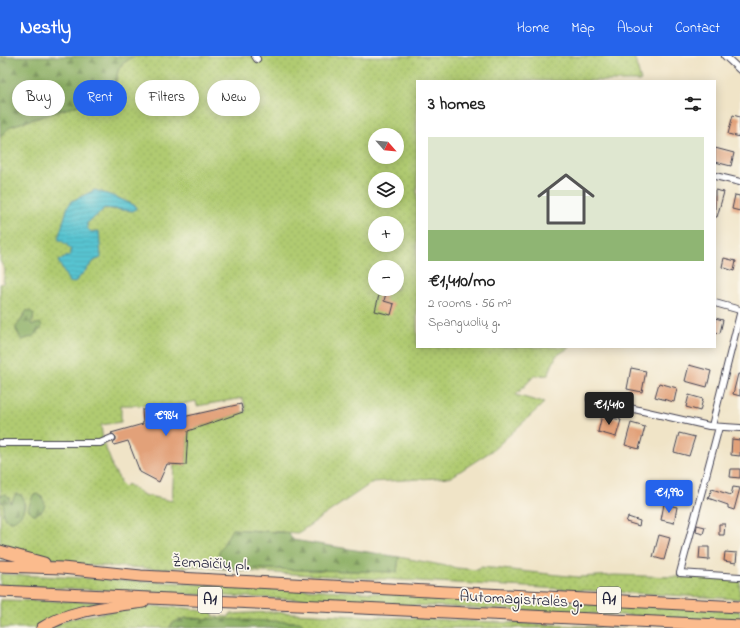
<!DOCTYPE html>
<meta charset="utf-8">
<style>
body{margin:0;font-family:"Indie Flower",sans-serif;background:#f2f2f2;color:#222;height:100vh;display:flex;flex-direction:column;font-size:15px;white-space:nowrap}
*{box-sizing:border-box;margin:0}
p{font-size:13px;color:#767676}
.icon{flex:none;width:22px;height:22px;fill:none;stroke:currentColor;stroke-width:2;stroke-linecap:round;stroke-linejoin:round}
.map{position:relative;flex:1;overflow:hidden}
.side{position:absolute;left:416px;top:24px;width:300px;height:268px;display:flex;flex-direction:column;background:#fff;border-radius:0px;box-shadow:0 2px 10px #0003}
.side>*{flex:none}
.hud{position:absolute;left:12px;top:24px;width:344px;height:36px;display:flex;gap:8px}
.needle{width:26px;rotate:117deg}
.tools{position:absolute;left:368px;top:72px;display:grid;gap:8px}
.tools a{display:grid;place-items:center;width:36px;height:36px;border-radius:50%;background:#fff;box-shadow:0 2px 10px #0003;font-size:20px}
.price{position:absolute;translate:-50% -34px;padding:0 9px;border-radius:4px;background:#2563eb;color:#fff;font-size:13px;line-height:26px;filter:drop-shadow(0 1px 2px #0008)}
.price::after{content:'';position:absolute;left:50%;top:24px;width:12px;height:9px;margin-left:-6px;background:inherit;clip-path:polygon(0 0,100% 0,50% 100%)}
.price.current{background:#222;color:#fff}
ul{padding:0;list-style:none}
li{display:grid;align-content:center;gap:8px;height:212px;padding:0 12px}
li span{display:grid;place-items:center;height:124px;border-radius:0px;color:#555}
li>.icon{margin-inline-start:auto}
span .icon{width:72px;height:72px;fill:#fffc;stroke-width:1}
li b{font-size:17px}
h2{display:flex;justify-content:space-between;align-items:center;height:48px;padding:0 12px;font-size:17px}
.tag{padding:0 14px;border-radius:18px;background:#fff;box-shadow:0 2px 10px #0003;font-size:14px;line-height:36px}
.tag.current{background:#2563eb;color:#fff}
header{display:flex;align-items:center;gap:24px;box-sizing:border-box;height:56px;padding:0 20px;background:#2563eb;color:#fff}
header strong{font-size:19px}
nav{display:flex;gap:22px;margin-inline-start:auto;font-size:14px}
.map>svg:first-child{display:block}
</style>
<header>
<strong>Nestly</strong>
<nav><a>Home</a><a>Map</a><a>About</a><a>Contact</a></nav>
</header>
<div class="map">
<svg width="740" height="572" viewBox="0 0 740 572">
<defs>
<pattern id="grass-dots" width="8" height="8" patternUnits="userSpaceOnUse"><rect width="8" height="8" fill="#b0cb71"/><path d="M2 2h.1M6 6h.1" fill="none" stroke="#97ae63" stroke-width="1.8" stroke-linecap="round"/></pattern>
<pattern id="forest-firs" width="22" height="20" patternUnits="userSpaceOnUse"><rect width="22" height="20" fill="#8caf63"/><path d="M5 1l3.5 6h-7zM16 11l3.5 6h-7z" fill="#728e53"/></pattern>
<pattern id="water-rules" width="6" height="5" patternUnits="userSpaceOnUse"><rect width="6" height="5" fill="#58c4d1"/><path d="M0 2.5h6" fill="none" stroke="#4ca8b4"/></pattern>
</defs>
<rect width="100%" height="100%" fill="#fbf7ec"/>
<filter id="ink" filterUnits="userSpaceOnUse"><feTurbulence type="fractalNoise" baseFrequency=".025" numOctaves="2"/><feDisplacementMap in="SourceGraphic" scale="8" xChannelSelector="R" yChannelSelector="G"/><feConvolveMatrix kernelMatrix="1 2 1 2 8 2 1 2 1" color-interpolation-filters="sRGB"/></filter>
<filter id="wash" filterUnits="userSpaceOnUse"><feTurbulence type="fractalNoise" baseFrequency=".012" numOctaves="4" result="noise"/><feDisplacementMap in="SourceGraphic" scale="16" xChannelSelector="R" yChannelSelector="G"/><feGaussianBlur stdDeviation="0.9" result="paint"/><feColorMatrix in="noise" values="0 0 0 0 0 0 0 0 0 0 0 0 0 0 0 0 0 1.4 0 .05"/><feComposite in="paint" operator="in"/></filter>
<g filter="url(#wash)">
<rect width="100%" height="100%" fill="#f0e4c7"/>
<path fill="url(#grass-dots)" stroke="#697656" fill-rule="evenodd" d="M136 0H634L641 25H417V291H570L556 300 548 319 534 320 516 339 544 347 493 394 451 421 373 426 298 477 232 473 219 512 397 516 399 501 457 512 478 514 480 511 492 512 578 521 615 519 740 523V543L258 516 193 510 164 513 85 509 21 496 0 490V444L5 449V463L11 465C21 462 30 449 21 439L18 438 10 447 0 440V228L3 227 5 214 0 205V81L11 70 82 48 93 39 97 37 104 38 116 27 118 15 120 11 124 6ZM375 79H397V101H375ZM375 123H397V145H375ZM95 134 118 142 136 150 133 155 104 152 100 157 87 167V172L91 176 98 175 94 205 74 227 58 205 70 199 71 194 66 188 72 145ZM375 167H397V189H375ZM375 211H397V233H375ZM24 258 34 262 31 268 33 269 36 268 20 281 16 274ZM243 342 246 355 188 375 186 409H174L172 445 144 439 127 428 124 431 119 426 120 424 111 409 112 408 103 385 101 369 121 366V349L174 350 196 345 197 350Z
M0 518 740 555V565L0 529Z
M0 544 102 546V549L37 572H0Z
M144 550 186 552 213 557V560L229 561 230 558 270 556 624 572H307L230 564 186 562 177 565 171 569 170 572H48L69 563Z"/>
<path fill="url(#forest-firs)" stroke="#57684f" d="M0 0H136C130 3 124 5 120 11 114 21 120 27 108 37H97L93 39 82 48 11 70 0 81Z
M27 254 33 257 34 259 31 268 33 269 40 267 42 270 41 273 32 281 22 284 16 274V271L22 263Z
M5 438 9 441 10 447 12 446 15 439 18 438 23 441C26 452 23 460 13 465L5 463C2 458 3 454 4 449L0 444V440Z
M36 438 42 441 45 449 42 455 34 459 28 453 33 439Z
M232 473 289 477 293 484 399 501 397 516 219 512V496Z
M186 562 300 566 307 572H170C172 565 180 564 186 562Z"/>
<path fill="url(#water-rules)" stroke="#3d7386" d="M95 134 118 142 136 150V153L133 155 104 152 100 157 87 167V172L91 176 99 175 101 202 94 205 74 227 69 226 58 205 70 199 71 194 66 188 58 183 68 150 72 145Z"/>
<g id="blocks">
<path fill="#e2a179" d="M733 59 740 61V81L728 78Z
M715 92 734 97 731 110 715 106Z
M715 134 724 136 717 161H715Z
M735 139 740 140V155L732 153Z
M724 202 736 205 734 215 722 211Z
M380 235 386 237 384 245 394 248 391 259 375 255Z
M715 262 723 264 720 277 715 276Z
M689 309 711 315 707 331 685 325Z
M631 312 646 315 642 336 627 333Z
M738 318H740V340L733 338Z
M659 327 677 332 674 346 655 341Z
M689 339 703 343 700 355 686 351Z
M241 348 243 356 188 375 186 409 167 408 159 426 140 416 128 385 114 389 113 386 116 384V381L111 377 143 368 142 354 172 352 174 363Z
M602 359 621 364 616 381 598 376Z
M631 367 645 371 639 393 625 389Z
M679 377 695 381 689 400 674 396Z
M732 383 740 384V400L731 399Z
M731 413H740V422L730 421Z
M733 431 740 432 734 454 728 452V449L708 442 712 433 731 439Z
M664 448 677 451 674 467 661 464Z
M628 461 640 465 639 470 626 466Z
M719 468H725L724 479H719Z
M697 469 705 471 703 478 696 476Z
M659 479 670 482 664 504 653 501Z
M700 491H709V504L699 503Z
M725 496 737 497 736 507 724 505Z"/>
</g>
</g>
<g filter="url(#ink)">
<use href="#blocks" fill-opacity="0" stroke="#413f50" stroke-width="1"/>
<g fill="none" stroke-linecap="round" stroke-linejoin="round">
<defs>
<path id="street" d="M255 0 257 3
M725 0 740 14
M715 120 740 126
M715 247 740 254
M590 343 709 370 740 372
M712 370 740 258
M719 371 680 517 740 521
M0 387H100L112 382"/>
<path id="highway" d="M0 495 44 507
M0 510 62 512 141 520 216 524 740 551
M0 535 740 570
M42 572C71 553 110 551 143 546"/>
</defs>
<use href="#street" stroke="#413f50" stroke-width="8"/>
<use href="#highway" stroke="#413f50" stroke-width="13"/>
<use href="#street" stroke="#fff" stroke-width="6"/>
<use href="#highway" stroke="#fbbb8d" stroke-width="11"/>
</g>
</g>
<g text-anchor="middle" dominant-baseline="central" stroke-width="3.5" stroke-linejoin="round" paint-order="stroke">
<g fill="#fbf7ec" stroke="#636270" stroke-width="1">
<rect x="198" y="531" width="24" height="26" rx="3"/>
<rect x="597" y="531" width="24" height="26" rx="3"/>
</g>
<g font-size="15" font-weight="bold" fill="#22223b">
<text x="210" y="544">A1</text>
<text x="609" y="544">A1</text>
</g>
<g font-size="16" fill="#22223b" stroke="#fbf7ec">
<text transform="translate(211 508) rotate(3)">Žemaičių pl.</text>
<text transform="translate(521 544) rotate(3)">Automagistralės g.</text>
</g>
</g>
</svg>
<div class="tools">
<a><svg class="needle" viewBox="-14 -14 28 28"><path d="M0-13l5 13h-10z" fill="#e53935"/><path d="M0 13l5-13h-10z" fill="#767676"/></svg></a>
<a><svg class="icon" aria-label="layers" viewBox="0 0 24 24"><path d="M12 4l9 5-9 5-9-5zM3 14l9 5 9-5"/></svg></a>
<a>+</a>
<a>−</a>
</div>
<b class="price current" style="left:609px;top:370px">€1,410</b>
<b class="price" style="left:166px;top:381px">€984</b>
<b class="price" style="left:669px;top:458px">€1,990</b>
<div class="hud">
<a class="tag">Buy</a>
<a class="tag current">Rent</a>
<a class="tag">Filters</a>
<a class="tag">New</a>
</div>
<section class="side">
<h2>3 homes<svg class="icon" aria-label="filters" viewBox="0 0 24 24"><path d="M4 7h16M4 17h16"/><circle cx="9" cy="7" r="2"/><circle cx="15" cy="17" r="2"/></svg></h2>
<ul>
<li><span style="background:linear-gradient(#dfe7d0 75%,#8fb573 0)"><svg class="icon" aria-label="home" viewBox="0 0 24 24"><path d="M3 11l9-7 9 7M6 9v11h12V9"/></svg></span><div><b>€1,410/mo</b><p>2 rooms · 56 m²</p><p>Spanguolių g.</p></div></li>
</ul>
</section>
</div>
